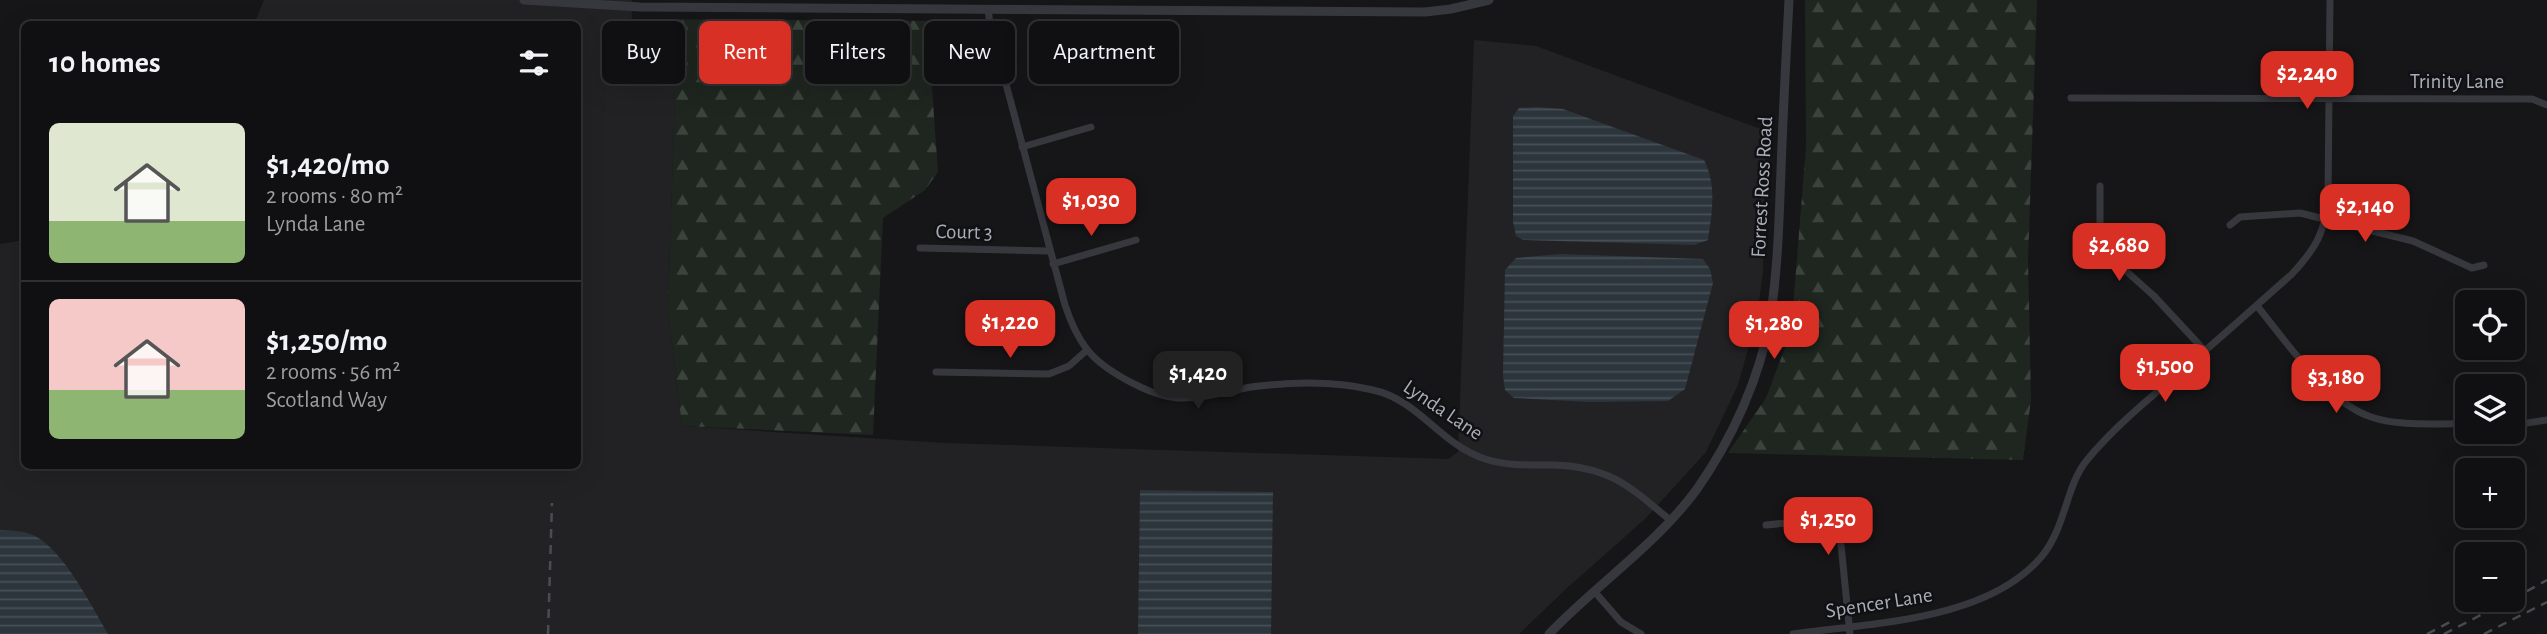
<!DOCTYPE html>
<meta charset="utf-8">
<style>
body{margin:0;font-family:"Alegreya Sans",sans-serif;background:#19191b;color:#f1f3f6;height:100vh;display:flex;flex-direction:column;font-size:26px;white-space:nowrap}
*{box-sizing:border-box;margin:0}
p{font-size:23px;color:#9c9d9f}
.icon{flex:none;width:38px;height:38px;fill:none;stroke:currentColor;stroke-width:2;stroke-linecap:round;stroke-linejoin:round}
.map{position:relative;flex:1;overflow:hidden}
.drawer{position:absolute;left:21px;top:21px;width:560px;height:448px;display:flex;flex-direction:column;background:#101012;border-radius:10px;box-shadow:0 7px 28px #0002,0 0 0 2px #303032}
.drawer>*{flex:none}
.banner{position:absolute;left:602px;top:21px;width:665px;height:63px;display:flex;gap:14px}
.tools{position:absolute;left:2455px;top:290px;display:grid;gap:14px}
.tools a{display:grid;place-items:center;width:70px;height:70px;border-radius:10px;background:#101012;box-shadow:0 7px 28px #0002,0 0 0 2px #303032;font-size:35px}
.price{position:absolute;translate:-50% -60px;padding:0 16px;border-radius:14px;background:#d93025;color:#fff;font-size:23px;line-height:46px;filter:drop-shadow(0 2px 4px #0008)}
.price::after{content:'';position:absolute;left:50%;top:42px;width:21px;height:16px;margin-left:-10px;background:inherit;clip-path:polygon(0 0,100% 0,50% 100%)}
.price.on{background:#222;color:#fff}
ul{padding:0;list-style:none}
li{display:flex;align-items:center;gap:21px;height:175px;padding:0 28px}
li+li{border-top:2px solid #303032}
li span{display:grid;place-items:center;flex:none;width:196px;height:140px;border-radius:10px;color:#555}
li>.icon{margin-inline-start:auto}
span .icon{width:84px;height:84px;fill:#fffc;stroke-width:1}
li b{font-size:30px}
h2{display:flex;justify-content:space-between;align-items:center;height:84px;padding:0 28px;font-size:30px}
.tag{padding:0 24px;border-radius:10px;background:#101012;box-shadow:0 7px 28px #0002,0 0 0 2px #303032;font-size:24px;line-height:63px}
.tag.on{background:#d93025;color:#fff}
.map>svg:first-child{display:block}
</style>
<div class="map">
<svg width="2547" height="634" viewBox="0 0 2547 634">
<defs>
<pattern id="forest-firs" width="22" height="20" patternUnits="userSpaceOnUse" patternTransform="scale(1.75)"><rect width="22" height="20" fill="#1e261f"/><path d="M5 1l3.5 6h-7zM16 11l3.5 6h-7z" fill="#3c433d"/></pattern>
<pattern id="water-rules" width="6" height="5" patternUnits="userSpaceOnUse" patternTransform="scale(1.75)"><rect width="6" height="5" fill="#2c353c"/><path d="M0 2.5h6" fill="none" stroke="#485056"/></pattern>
</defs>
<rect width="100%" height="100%" fill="#161618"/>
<path fill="#222225" d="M264 0H632L631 60 676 62 668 310 682 426 945 443 1448 459 1458 452 1474 40 1536 46 1766 131 1763 272 1757 317 1738 385 1706 452 1645 519 1567 588 1519 634H0V244L24 240V466H578V24H254Z"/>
<path fill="url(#forest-firs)" d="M1805 0H2037L2028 261 2031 400 2023 460 1728 453 1766 398 1788 340 1793 308 1806 146Z
M630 19 977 21 991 73 931 74 938 172 925 190 883 218 873 435 682 426 668 310 676 63 630 61Z"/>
<path fill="url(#water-rules)" d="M1537 107 1563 109 1704 160C1717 185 1712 213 1708 240L1694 245 1523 240 1516 236 1513 222V116L1519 108Z
M1560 254 1703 259 1710 269 1713 283 1685 389 1668 401 1591 402 1514 398 1505 390 1503 375 1505 270 1516 258Z
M1140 490 1273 492 1271 634H1138Z
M0 530C11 531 22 530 33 535 63 549 91 605 108 634H0Z"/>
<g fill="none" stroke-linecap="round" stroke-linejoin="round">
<path stroke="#37383d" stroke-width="7" d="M988 9 990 24 1065 305C1070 320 1076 335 1086 348 1102 370 1150 396 1178 398 1203 399 1227 391 1251 387 1290 382 1335 381 1373 390 1419 400 1441 445 1485 459 1506 466 1532 465 1554 465 1610 467 1629 486 1670 520
M2071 98 2532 99 2547 105
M1022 147 1091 127
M2100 186V235L2106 250 2116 262 2154 296 2205 351
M2230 225 2240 217 2300 213 2413 241 2472 268 2484 265
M920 248 1049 251
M1053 264 1136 240
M2257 306C2287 342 2325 401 2371 417 2401 427 2437 423 2468 424
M936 372 1049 374 1069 366 1087 350
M2513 425 2547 420
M1766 525 1817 520 1832 523 1840 535 1850 634
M1594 591 1621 622 1641 634
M1793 634C1871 623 1988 621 2042 556 2066 527 2066 485 2087 460 2115 426 2150 398 2184 369 2220 338 2256 306 2292 274 2316 248 2325 233 2328 197L2330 0"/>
<path stroke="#37383d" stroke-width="9" d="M524 0 640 7 1425 12 1451 9 1489 0
M1549 634C1597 584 1656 545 1697 489 1732 439 1760 378 1770 319 1778 270 1779 220 1781 170 1783 113 1786 57 1789 0"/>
<path stroke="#4a4c52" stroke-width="2.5" stroke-dasharray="9 7" stroke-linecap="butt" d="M2513 599 2547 580
M548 634 552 503
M2427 634 2452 621
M2444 634 2510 600
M2484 634 2547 602"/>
</g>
<g text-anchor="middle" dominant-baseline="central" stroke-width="5" stroke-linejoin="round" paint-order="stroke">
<g font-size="21" fill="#a8adb8" stroke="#111113">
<text x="2457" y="81">Trinity Lane</text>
<text transform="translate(1762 187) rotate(-87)">Forrest Ross Road</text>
<text transform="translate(964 232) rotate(1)">Court 3</text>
<text transform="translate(1443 410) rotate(34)">Lynda Lane</text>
<text transform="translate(1879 603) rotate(-9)">Spencer Lane</text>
</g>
</g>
</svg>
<div class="tools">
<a><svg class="icon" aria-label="locate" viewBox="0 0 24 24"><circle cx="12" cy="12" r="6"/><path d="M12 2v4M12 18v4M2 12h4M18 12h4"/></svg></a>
<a><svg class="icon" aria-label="layers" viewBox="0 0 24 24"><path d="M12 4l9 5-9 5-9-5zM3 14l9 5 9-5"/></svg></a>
<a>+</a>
<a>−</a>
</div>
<b class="price" style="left:2307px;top:111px">$2,240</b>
<b class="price" style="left:1091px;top:238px">$1,030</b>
<b class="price" style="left:2365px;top:244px">$2,140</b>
<b class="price" style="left:2119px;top:283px">$2,680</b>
<b class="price" style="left:1010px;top:360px">$1,220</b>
<b class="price" style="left:1774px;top:361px">$1,280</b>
<b class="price" style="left:2165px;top:404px">$1,500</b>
<b class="price on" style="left:1198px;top:411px">$1,420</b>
<b class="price" style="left:2336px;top:415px">$3,180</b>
<b class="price" style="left:1828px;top:557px">$1,250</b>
<div class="banner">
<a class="tag">Buy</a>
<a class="tag on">Rent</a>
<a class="tag">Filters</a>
<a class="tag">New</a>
<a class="tag">Apartment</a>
</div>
<section class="drawer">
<h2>10 homes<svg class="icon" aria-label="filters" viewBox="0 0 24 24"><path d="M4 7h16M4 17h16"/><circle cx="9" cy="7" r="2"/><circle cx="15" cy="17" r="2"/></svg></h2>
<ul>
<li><span style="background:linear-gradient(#dfe7d0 70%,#8fb573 0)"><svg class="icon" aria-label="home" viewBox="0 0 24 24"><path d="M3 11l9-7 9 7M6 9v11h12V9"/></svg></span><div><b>$1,420/mo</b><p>2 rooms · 80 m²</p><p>Lynda Lane</p></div></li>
<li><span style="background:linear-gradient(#f6c9c9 65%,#8fb573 0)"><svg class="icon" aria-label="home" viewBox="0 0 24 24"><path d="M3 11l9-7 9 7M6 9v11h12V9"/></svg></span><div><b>$1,250/mo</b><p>2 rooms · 56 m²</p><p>Scotland Way</p></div></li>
</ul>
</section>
</div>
